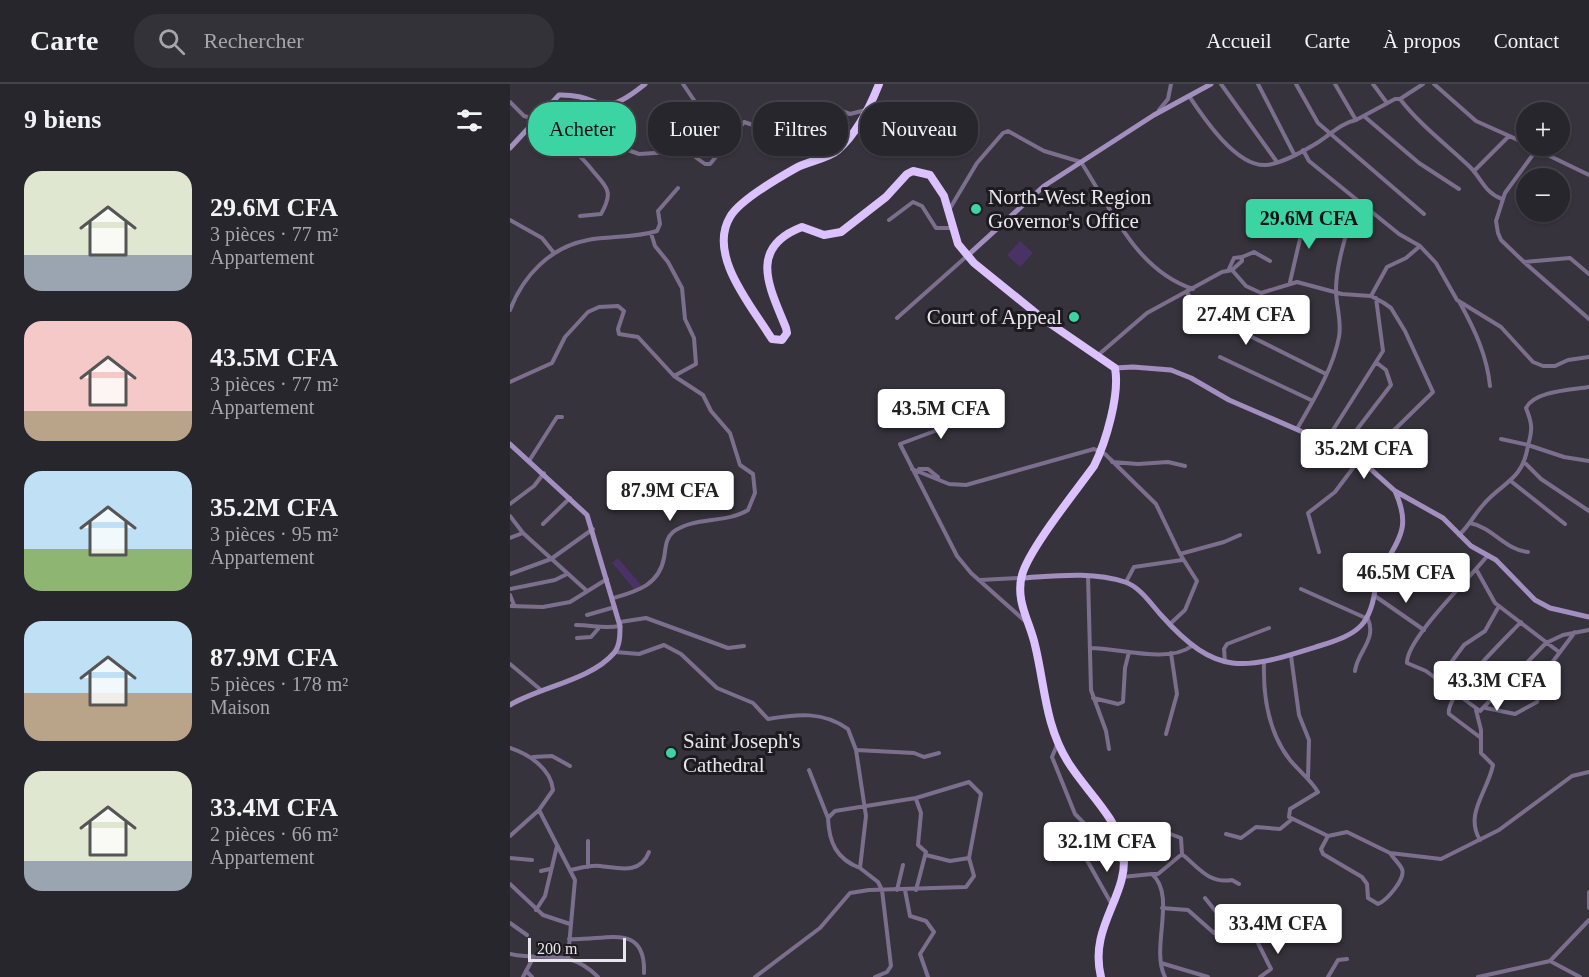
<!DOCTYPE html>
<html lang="fr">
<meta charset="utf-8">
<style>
body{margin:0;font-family:"Times New Roman",serif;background:#343239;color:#f1f3f6;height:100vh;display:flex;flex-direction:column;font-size:22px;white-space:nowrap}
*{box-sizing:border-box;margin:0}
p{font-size:20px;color:#a5a5aa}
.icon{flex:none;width:33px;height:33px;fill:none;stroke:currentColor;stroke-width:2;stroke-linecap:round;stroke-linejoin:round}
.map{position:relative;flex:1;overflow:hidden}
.drawer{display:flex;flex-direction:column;background:#28262d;width:510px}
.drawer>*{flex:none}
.top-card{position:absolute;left:18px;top:18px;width:570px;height:54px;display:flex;gap:12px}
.controls{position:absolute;left:1006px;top:18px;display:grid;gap:12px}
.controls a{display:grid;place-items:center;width:54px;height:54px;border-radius:50%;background:#28262d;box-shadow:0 2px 4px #0004,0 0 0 2px #444349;font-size:30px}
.scale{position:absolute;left:18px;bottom:15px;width:98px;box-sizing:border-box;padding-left:6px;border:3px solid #e8e6ec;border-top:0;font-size:16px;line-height:21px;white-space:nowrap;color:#e8e6ec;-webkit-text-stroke:4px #1d1b1f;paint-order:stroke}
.price{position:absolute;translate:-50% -51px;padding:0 14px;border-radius:6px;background:#fff;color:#222;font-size:20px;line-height:39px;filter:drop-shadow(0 2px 3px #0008)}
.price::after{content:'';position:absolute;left:50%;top:36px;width:18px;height:14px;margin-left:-9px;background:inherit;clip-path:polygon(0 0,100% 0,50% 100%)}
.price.on{background:#3dd4a3;color:#111}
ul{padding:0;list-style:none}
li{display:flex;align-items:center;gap:18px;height:150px;padding:0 24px}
li span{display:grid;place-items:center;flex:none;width:168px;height:120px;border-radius:18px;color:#555}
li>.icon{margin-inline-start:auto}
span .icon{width:72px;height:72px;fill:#fffc;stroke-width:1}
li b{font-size:26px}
h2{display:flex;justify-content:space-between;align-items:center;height:72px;padding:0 24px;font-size:26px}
.tag{padding:0 21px;border-radius:24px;background:#28262d;box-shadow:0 2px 4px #0004,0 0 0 2px #444349;font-size:21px;line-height:54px}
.tag.on{background:#3dd4a3;color:#111}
header{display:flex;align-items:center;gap:36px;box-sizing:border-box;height:84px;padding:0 30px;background:#28262d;border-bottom:2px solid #444349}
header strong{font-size:28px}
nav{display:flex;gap:33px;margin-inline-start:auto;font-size:21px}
.search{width:420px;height:54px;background:#343239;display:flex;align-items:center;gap:15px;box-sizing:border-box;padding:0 21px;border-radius:24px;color:#a5a5aa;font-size:22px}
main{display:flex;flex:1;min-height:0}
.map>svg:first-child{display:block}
</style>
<header>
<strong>Carte</strong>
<div class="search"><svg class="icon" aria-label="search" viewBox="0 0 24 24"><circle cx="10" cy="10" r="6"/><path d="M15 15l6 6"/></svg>Rechercher</div>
<nav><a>Accueil</a><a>Carte</a><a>À propos</a><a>Contact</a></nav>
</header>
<main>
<section class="drawer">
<h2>9 biens<svg class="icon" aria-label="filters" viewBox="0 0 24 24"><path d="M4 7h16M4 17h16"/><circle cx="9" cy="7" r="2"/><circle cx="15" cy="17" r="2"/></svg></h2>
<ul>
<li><span style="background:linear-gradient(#dfe7d0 70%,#9aa5b1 0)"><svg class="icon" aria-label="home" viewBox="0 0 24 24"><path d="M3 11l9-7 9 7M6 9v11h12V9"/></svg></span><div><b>29.6M CFA</b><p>3 pièces · 77 m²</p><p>Appartement</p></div></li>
<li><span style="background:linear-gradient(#f6c9c9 75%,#b9a48a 0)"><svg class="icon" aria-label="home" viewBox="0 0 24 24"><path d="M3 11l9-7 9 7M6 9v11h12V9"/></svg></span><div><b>43.5M CFA</b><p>3 pièces · 77 m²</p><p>Appartement</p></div></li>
<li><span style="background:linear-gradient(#bfe0f5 65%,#8fb573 0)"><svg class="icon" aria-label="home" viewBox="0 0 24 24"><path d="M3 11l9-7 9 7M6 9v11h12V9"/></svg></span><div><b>35.2M CFA</b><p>3 pièces · 95 m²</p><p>Appartement</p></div></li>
<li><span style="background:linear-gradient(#bfe0f5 60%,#b9a48a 0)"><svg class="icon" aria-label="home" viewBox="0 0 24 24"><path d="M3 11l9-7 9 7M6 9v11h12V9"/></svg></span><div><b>87.9M CFA</b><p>5 pièces · 178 m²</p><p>Maison</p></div></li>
<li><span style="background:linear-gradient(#dfe7d0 75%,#9aa5b1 0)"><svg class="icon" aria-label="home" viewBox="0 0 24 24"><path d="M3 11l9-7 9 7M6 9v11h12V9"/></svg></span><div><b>33.4M CFA</b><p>2 pièces · 66 m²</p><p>Appartement</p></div></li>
</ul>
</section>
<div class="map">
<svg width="1079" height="893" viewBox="0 0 1079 893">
<rect width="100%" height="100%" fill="#36333c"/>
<path fill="#4a3266" d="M510 157 523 169 510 183 497 171Z
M108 474 131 501 125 506 102 479Z"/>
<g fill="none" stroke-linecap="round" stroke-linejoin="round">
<path stroke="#7c6f8d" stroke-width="4" d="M711 0 767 78
M748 0 784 70
M786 0 808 39 914 130
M863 0 877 19
M924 0 966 37 1017 60
M679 12C693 33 726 83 756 81 770 80 794 67 807 59 820 51 831 39 846 36L825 0
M890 15 913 0
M0 18 14 32 60 45 129 70 177 67 195 80H200L225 50 194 31 173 0
M649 26 658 15 661 0
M855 33 909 79 949 105
M846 36 885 15H890C910 41 937 61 960 83 972 95 975 109 992 115
M225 50 234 38 252 44 265 19 296 30 318 22 340 30 356 26
M1019 62 1079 91
M1027 65 995 109 986 137 988 149 991 156 1014 178 1079 235
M793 66 799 77 889 150 910 162 926 179 947 216 991 243 1023 278 1033 282H1045L1058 276 1079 273
M62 67C72 72 76 79 83 87 97 104 104 107 91 130L70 132
M964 87 999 52
M439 126 467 79 493 49 498 47 534 67 571 78C602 126 626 186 683 205
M0 136 32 154 44 169
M379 136 403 118 412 122 426 144H443
M141 149 145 162 158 178 172 204 175 235 184 254 186 280 164 292
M732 173 744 168 760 177
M1014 178 1060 174 1079 190
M722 186 736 202 751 209 787 198 832 210 861 212 874 219 881 224 895 247 923 308 874 356 855 380
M780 198 796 129
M677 209 692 228 816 290
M861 212 877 183 896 174 910 162
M950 219C965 246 977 272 980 302
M0 226C13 192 40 163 78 156 101 152 124 154 147 147L150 140 148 127 168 104
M387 234 457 172
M587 272 637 229 712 188 722 186 732 177V173L724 174 718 187
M710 273 803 317
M0 298 42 279 55 253 78 228 89 223 108 222 114 227 108 245 109 250 128 253 164 292 193 311 201 327 220 349 230 381 243 390 245 409 238 426C216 440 184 432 163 448 155 455 156 464 154 474 149 501 127 507 104 514
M465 332 390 360 447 472 461 489 515 537
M787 345C803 317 823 285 829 253 832 237 826 222 826 206 826 177 839 144 846 115
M991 355 1018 361C1023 345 1022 339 1016 324 1024 307 1061 306 1079 303
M816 357 873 267 866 214
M832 365 881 301 876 286 867 279
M19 377 47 333H52
M602 378 628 380 658 378 675 382
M1014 378 1031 395 1079 427
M402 385 439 400 456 401 584 365 595 370 646 420 670 470 714 458 730 451
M409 385H418L428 393
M1002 398 1055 440
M0 420 24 402 34 389
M0 432 13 449 77 507
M960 439C982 443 997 467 1018 468
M33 440 60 414
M949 451C959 442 964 431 973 421 992 398 1013 397 1018 361L1054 373 1079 377
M0 454 13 449
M809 468 798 429 825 408 849 376
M978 471C961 493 896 555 897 579L916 587 970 627 1036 559 1053 551 1079 546
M966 485 985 519 1049 568
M0 490 41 475 83 445
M578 492 581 606 596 647 599 665
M470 496 510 494
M616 498 624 483 672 476
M0 505 45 496 57 490
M791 505 858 535C867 556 847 568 845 587
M0 511 4 521
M865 512 914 546
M0 522 33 523 60 518 97 495
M77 531 105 523
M110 538 136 534 218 564 234 562
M660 540 675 526 687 497 670 470
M66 541C84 541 92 545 110 542
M67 554 81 553 88 545
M580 564C610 564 657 580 682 562
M105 568 129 570 154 561 171 570 207 604 243 619 258 635C287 630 313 627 338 645L346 666 356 732 350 784 368 798 372 806 381 882 377 888 365 893
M781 572 789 631 799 656 798 694
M715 578 714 565 717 560 759 544
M754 579C753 613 758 648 780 676 789 687 801 696 808 708L780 725 779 733 818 752 837 748 880 769 931 775 989 746 1062 692 1079 688
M0 580 31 606
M928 596 954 561 975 547 989 522
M583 614 608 620 613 618 615 584 619 568
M976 624 1005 630 1027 618 1035 588 1065 548
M966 626 971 646V669L983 681C978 707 954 730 970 756
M656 650 667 610 661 569
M971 654 939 630C934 613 997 553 1011 538
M547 661 542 673 565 730 612 778
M0 664C18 670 41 684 43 706L29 726 0 752
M346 666 404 669 414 673 429 669
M23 673 42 672 60 682
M299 686 318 734
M406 715 411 729 408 761 416 768 406 806
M29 726 65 796 58 873
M716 750 731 754 746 743 770 745 781 736
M818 752 811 765 813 770 852 793 857 800 858 814 868 820C876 817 896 795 892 785 889 779 883 774 880 769
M611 754 638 759 655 748 671 754 672 770
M78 757V783
M590 758 575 767 574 771 601 819
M416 771 440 777 459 774
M0 774 22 776
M61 786C70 784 80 781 90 782 109 784 130 791 139 768
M31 787 40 785
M643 790H648L672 770C689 784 699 800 722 796L729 800
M612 793 642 790C667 812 640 864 655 893
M0 800 33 831 60 840
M387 806 393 781
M395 806 400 832 416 837 424 848 410 870 418 893
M1079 808V824
M695 814 711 834 712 841
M652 824 678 826 704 849 709 846 718 833
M26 826 35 812 47 762
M0 839 17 851
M59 855C92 858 136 836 134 889
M760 855 774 852
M0 870C37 878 58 863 88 893
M1040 877 1079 836
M651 879 698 893
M16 887 22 893
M13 893 23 874
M245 893 310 844 340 809 359 806 456 803 464 792 459 774 471 710 459 698 406 714 325 727 318 734C319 758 326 775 350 784
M750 893 761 885 747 857 761 853 756 839
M818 893 828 876 837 875
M968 893 1040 877 1070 893"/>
<path stroke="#a38fbf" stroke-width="5" d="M0 64 49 11C95 10 87 39 135 0
M457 172 534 102 644 31 701 0
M605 284 623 283 661 286 681 294 719 316 832 365 855 380 885 407 933 434 961 462 986 476 1025 516 1040 524 1079 533
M0 360 77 431 110 542C110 551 110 562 104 569 81 596 30 603 0 621
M511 494C545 492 582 487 615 498 630 503 641 520 651 531 708 595 735 585 809 562 849 550 862 541 866 498 867 491 872 484 876 478 893 450 899 438 885 407"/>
<path stroke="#dbc1fd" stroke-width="8" d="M369 0C360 23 347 49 328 66 318 75 298 77 286 84 270 93 229 117 220 133 198 170 239 219 258 249L262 255 272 256 277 249 276 244C260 204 237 164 292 143L314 151 331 148 376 113 397 90 403 87 420 91 434 112 448 160 464 179 532 234 605 284C610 310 596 358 584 382 566 407 519 465 512 491 505 517 520 538 525 561 535 602 535 641 558 678 575 706 607 733 613 766 621 811 578 841 591 893"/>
</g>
<g fill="#3dd4a3" stroke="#1d1b1f" stroke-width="2">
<circle cx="466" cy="125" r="6"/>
<circle cx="564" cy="233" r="6"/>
<circle cx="161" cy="669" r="6"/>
</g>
<g text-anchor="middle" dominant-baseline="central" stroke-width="6" stroke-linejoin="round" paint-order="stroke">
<g font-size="21" fill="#e8e6ec" stroke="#1d1b1f" text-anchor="start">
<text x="478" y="113">North-West Region<tspan x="478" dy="24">Governor's Office</tspan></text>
<text x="552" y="233" text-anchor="end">Court of Appeal</text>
<text x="173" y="657">Saint Joseph's<tspan x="173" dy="24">Cathedral</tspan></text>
</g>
</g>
</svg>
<div class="controls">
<a>+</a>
<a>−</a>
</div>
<div class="scale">200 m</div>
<b class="price on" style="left:799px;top:166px">29.6M CFA</b>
<b class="price" style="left:736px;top:262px">27.4M CFA</b>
<b class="price" style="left:431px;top:356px">43.5M CFA</b>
<b class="price" style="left:854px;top:396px">35.2M CFA</b>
<b class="price" style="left:160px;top:438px">87.9M CFA</b>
<b class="price" style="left:896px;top:520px">46.5M CFA</b>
<b class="price" style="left:987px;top:628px">43.3M CFA</b>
<b class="price" style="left:597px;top:789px">32.1M CFA</b>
<b class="price" style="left:768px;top:871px">33.4M CFA</b>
<div class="top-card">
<a class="tag on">Acheter</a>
<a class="tag">Louer</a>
<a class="tag">Filtres</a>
<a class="tag">Nouveau</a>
</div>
</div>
</main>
